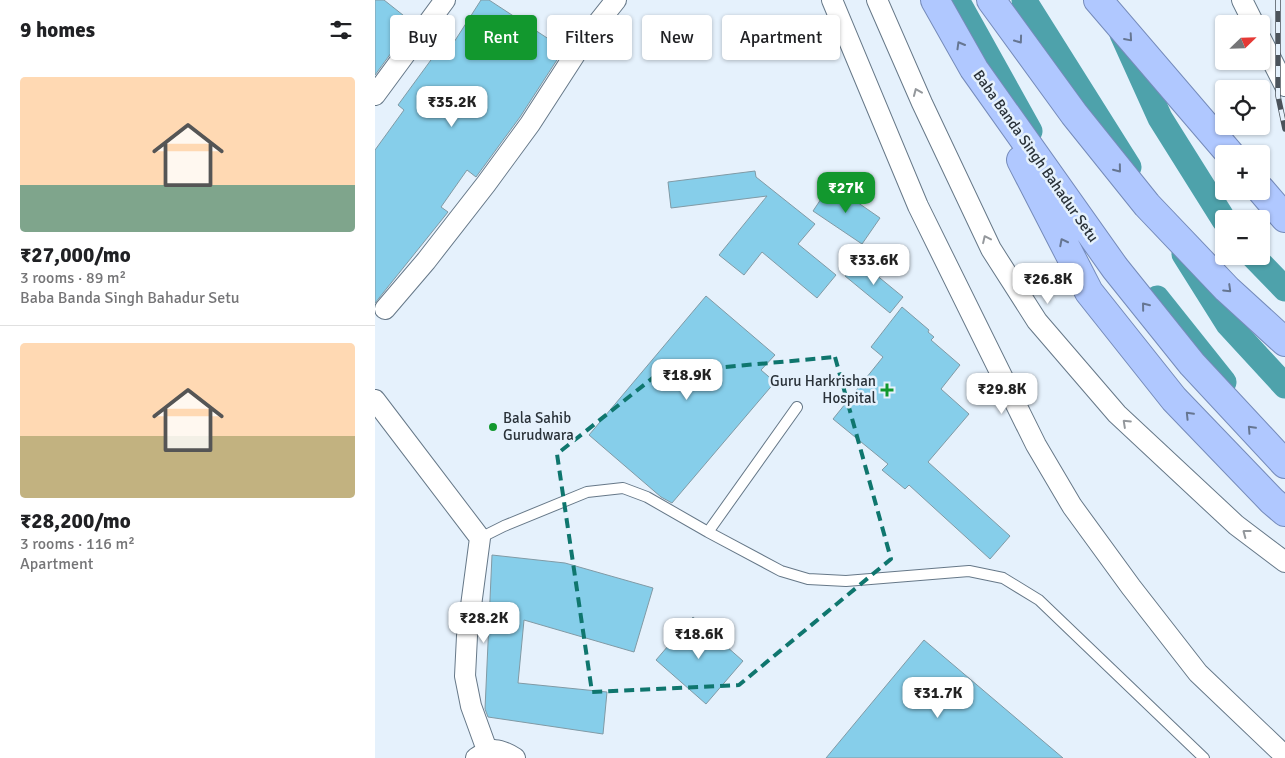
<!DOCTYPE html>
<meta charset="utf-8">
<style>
body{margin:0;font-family:Signika,sans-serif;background:#f2f2f2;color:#202124;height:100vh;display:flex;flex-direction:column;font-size:19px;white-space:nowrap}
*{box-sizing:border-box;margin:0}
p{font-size:16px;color:#757577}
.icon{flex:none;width:28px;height:28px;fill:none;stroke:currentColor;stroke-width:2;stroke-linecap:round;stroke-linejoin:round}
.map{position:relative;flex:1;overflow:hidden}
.sheet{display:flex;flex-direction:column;background:#fff;width:375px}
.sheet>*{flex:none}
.guide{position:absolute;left:15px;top:15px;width:475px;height:45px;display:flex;gap:10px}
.needle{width:32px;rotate:67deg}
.buttons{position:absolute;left:840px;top:15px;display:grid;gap:10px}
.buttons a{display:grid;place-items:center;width:55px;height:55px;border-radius:5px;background:#fff;box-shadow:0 1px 4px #0004;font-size:25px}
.price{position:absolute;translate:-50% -42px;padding:0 11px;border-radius:10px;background:#fff;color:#222;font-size:16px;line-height:32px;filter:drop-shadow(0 1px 2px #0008)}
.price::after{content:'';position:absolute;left:50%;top:30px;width:15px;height:11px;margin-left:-8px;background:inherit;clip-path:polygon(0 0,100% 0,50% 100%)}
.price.selected{background:#12982e;color:#fff}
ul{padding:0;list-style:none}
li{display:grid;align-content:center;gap:10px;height:265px;padding:0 20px}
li+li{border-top:1px solid #e0e0e0}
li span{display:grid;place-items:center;height:155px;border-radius:5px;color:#555}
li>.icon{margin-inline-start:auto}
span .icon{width:90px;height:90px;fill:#fffc;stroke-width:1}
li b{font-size:21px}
h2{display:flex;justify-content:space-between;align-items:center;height:60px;padding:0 20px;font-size:21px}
.chip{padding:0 18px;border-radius:5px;background:#fff;box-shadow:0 1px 4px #0004;font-size:18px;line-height:45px}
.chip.selected{background:#12982e;color:#fff}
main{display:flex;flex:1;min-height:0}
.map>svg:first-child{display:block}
</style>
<main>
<section class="sheet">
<h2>9 homes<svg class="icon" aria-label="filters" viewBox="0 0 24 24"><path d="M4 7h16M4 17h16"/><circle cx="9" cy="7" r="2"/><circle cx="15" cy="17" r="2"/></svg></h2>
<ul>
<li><span style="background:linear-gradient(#ffd9b3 70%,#7fa58c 0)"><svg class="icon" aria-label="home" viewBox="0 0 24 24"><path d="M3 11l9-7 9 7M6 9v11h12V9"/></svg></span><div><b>₹27,000/mo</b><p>3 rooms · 89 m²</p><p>Baba Banda Singh Bahadur Setu</p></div></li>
<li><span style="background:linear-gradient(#ffd9b3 60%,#c2b280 0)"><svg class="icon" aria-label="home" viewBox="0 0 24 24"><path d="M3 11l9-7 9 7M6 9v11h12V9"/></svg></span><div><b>₹28,200/mo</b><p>3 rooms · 116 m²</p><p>Apartment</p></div></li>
</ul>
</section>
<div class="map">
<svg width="910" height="758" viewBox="0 0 910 758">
<rect width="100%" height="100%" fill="#e5f1fc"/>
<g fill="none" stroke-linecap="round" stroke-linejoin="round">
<path stroke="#4ea2ab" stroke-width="25" d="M582 0 655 131
M649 0 754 167
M747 34 785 118 849 220
M809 254 853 324 910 386
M878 256 910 289
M782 298 849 382"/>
</g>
<path fill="#86ceea" stroke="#819aa5" d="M0 0H9L38 23 0 75Z
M106 0H114L189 49 145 117 101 177 92 170 66 207 73 212 0 303V150L29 110 23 105 64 49 72 53Z
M380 171 381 177 440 224 423 244 461 275 442 298 387 252 369 275 344 255 392 196 296 208 293 182Z
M456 184 505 218 487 244 438 211Z
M483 260 528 297 515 313 470 276Z
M331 296 400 355 386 370 400 382 297 503 286 497 214 435Z
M527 307 554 330 553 332 559 337 556 340 585 365 566 389 594 414 553 462 635 536 615 559 534 485 530 489 507 470 513 464 458 419 508 357 496 347Z
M117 555 190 563 278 588 259 652 149 620 143 683 232 692 228 734 113 717 110 709Z
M318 617 368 661 331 704 281 660Z
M549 640 688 758H451Z"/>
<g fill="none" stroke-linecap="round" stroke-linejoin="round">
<defs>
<path id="service" d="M333 532 422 407
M105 538 129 526 212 492 248 488 272 497 333 532 406 571 433 579 471 581 594 571 628 578 664 600 829 758"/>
<path id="minor" d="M457 0 543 206 661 445 697 506 756 587 823 673 910 756
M502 0 547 103 616 249 662 321 742 414 861 525 910 562
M867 0 879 24
M886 39 910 86
M0 95 70 0
M10 309 51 261 111 184 155 124 210 39 241 0
M0 400 105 538 92 636 90 676 96 706 112 750
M101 758C117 747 124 748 140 758"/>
<path id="trunk" d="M560 0 599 69 740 268 817 364 910 464
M616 0 699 114 772 205 852 289 910 342
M723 0 855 154
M646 160 714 292 799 399 897 501 910 512
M886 190 910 218"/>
</defs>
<use href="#service" stroke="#667888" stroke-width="12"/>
<use href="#minor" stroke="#667888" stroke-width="22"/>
<use href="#trunk" stroke="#758bba" stroke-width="30"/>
<use href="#service" stroke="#fff" stroke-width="10"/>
<use href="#minor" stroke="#fff" stroke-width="20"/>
<use href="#trunk" stroke="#b0c8ff" stroke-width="28"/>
<defs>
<path id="rail" d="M903 0V96L910 129"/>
</defs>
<use href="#rail" stroke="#4b535b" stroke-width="5.5"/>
<use href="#rail" stroke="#e5f1fc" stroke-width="4" stroke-dasharray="11" stroke-linecap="butt"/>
</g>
<defs><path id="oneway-chevron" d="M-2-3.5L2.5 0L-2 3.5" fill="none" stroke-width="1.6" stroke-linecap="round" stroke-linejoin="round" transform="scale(1.25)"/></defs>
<g stroke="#667692">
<use href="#oneway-chevron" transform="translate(754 38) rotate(49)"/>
<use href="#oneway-chevron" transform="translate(644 40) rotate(54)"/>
<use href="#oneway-chevron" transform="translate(585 45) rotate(-120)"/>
<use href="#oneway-chevron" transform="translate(743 169) rotate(51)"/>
<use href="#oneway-chevron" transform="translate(688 242) rotate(-117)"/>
<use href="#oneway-chevron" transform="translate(853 289) rotate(44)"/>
<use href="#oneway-chevron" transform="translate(770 306) rotate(-129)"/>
<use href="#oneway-chevron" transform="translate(814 415) rotate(-134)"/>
<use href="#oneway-chevron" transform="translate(876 429) rotate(-133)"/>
</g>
<g stroke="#94989c">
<use href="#oneway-chevron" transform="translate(542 92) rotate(-113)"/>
<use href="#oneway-chevron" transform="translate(611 239) rotate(-115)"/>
<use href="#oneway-chevron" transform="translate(751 423) rotate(-137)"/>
<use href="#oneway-chevron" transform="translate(871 533) rotate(-143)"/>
</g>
<path fill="none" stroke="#0f766e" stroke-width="4" stroke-dasharray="10 6" stroke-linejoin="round" d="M460 357 516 559 364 685 217 692 182 454 284 373Z"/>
<g fill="#12982e" stroke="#e5f1fc" stroke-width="2">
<path d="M509.5 382.5h5v5h5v5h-5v5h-5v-5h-5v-5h5z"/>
<circle cx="118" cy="427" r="5"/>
</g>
<g text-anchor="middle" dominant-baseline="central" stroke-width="5" stroke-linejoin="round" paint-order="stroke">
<g font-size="15" fill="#2a3239" stroke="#e5f1fc">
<text transform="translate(661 156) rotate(55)">Baba Banda Singh Bahadur Setu</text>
</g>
<g font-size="15" fill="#2a3239" stroke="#e5f1fc" text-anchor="end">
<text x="501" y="381">Guru Harkrishan<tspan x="501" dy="17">Hospital</tspan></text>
<text x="128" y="418" text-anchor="start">Bala Sahib<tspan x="128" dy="17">Gurudwara</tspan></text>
</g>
</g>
</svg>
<div class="buttons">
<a><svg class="needle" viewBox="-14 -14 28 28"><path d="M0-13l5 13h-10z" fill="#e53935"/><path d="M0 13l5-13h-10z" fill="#757577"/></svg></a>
<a><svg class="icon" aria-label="locate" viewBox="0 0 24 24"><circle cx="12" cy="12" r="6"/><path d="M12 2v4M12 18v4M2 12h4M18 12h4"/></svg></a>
<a>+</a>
<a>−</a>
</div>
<b class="price" style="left:77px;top:128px">₹35.2K</b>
<b class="price selected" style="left:471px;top:214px">₹27K</b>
<b class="price" style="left:499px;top:286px">₹33.6K</b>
<b class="price" style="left:673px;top:305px">₹26.8K</b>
<b class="price" style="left:312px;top:401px">₹18.9K</b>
<b class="price" style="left:627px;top:415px">₹29.8K</b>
<b class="price" style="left:109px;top:644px">₹28.2K</b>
<b class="price" style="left:324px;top:660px">₹18.6K</b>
<b class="price" style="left:563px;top:719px">₹31.7K</b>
<div class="guide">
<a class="chip">Buy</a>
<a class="chip selected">Rent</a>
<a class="chip">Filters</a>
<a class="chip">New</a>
<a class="chip">Apartment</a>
</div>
</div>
</main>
